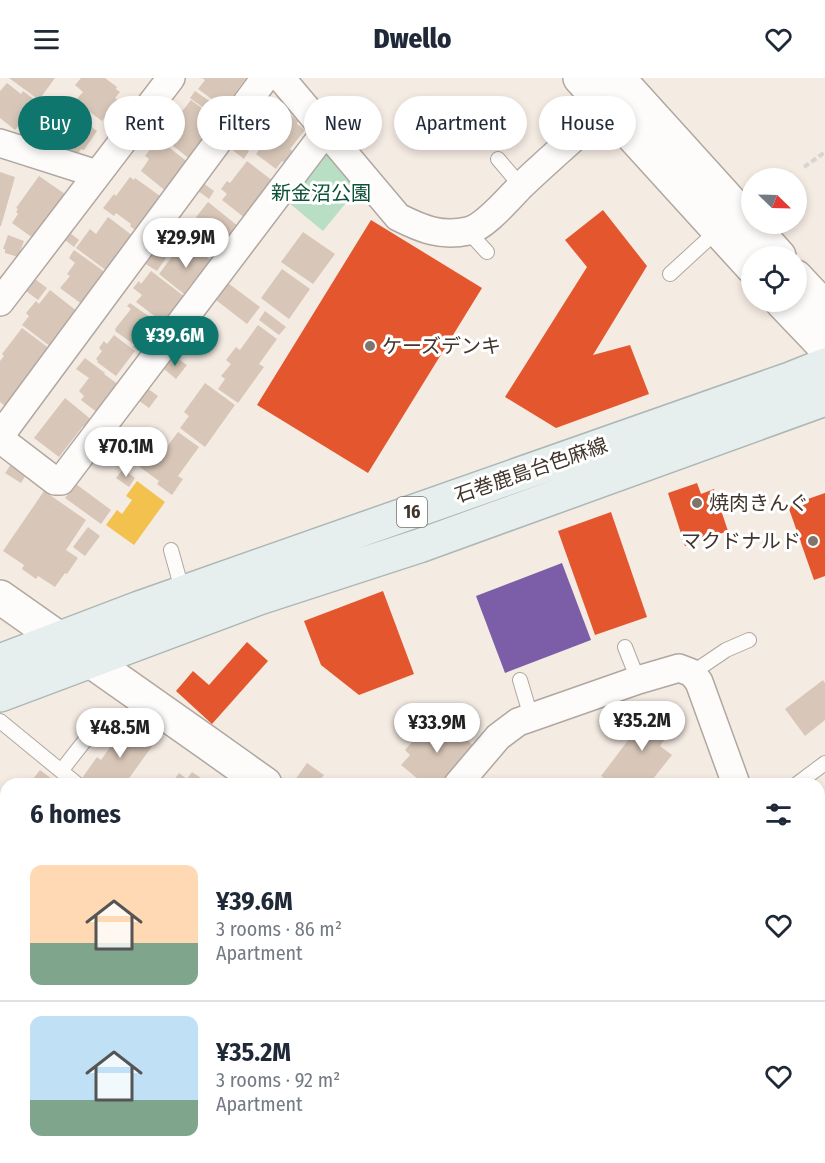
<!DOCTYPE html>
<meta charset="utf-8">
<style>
body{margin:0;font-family:"Fira Sans Condensed","Noto Sans JP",sans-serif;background:#f2f2f3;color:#1f2937;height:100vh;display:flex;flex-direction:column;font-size:22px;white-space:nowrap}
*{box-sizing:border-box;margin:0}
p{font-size:20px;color:#747a83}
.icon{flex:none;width:33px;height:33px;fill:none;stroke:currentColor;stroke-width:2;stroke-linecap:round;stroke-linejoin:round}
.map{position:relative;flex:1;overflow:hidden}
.sheet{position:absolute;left:0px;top:700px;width:825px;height:386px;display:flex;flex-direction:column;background:#fff;border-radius:18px 18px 0 0;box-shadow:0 3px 9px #0003}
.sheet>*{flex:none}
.hud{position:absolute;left:18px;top:18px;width:789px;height:54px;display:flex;gap:12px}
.needle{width:39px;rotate:113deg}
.fabs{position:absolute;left:741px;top:90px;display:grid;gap:12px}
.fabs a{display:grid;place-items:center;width:66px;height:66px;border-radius:50%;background:#fff;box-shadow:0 3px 9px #0003;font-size:30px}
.price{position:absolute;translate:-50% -51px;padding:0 14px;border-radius:21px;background:#fff;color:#222;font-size:20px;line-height:39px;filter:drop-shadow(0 2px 3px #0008)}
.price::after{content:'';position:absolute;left:50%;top:36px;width:18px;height:14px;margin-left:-9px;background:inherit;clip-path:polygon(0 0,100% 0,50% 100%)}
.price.selected{background:#0f766e;color:#fff}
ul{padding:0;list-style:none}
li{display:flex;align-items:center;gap:18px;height:150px;padding:0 30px}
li+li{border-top:2px solid #e0e1e3}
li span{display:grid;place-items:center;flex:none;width:168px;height:120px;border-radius:12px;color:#555}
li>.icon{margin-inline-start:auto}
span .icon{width:72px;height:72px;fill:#fffc;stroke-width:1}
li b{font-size:26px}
h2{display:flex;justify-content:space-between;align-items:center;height:72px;padding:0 30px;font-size:26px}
.tag{padding:0 21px;border-radius:27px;background:#fff;box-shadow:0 3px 9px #0003;font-size:21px;line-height:54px}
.tag.selected{background:#0f766e;color:#fff}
header{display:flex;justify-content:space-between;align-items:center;height:78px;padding:0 30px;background:#fff;font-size:27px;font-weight:800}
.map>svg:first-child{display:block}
</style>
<header><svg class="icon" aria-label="menu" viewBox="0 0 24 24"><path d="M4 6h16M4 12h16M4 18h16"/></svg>Dwello<svg class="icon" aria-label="heart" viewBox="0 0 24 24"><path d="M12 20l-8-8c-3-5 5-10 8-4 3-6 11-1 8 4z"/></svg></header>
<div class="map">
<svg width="825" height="1085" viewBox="0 0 825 1085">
<rect width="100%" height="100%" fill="#f4ebe3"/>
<path fill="#b8dfc4" d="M330 77 358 110 323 153 283 120 315 79Z"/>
<path fill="#f2c14e" d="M137 403 165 424 134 467 106 447 117 432 122 436 132 422 126 418Z
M639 1080H692L688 1085H634Z"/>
<path fill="#e4572e" d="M603 132 647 188 593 277 630 267 649 316 556 350 505 319 587 189 565 162Z
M371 142 482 210 368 395 257 327Z
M697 405 701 416 714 411 728 453 685 468 668 415Z
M825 415V498L814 502 788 428Z
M611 434 647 539 595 557 558 453Z
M383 513 414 596 359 617 321 587 304 543Z
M247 564 268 583 212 646 176 613 193 593 209 607Z
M825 743V795L819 787V747Z
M825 884V942L819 934V889Z
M461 1080H483L478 1085H467Z"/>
<path fill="#7b5ea7" d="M562 485 591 562 505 595 476 518Z"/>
<path fill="#d8c7b9" d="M9 0H55L39 22Z
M81 0H105L117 9 116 11 120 14 115 20 119 23 102 43 75 23 83 14 75 7Z
M202 0H246L224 30 198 11 205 2Z
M7 5 21 16 23 13 38 24 15 52 0 40V13Z
M195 13 215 27 209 34 190 20Z
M191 22 220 44 191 82 167 63 183 45 176 41Z
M272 22 298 43 297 46 305 52 290 71 295 75 287 86 282 83 276 91 256 76 261 69 258 67 271 51 257 41Z
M216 27 228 36 222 43 211 35Z
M67 31 97 53 84 72 81 71 76 78 47 57Z
M158 37 169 45 160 58 149 49Z
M27 43 41 53 34 63 20 53Z
M158 61 189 85 167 114 141 93 149 81 145 78Z
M236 63 249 73 244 81 231 71Z
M247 83 273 103 245 140 222 122 227 116 221 111 227 103 230 105Z
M0 94 15 99 1 148H0Z
M39 98 65 116 33 160 12 145 18 136 16 134 18 131 16 130Z
M130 99 134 102 135 100 160 118 135 152 130 148 131 146 116 135 114 138 103 130 114 116 116 118Z
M203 105 214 113 209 121 198 113Z
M208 124 238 148 213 180 194 165 199 158 193 154 200 146 203 148 205 145 196 139Z
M108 139 133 158 107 193 76 170 90 151 96 156Z
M303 154 335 176 313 206 281 184Z
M70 155 79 162 74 169 65 162Z
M8 157 24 163 18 179 5 175V171H3Z
M188 165 213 184 195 208 192 205 184 216 159 196 174 176 178 179Z
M74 172 105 194 98 203 100 205 83 227 60 210 70 198 67 196 75 185 69 180Z
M154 172 166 180 157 193 144 185Z
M282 191 310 211 289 241 261 220Z
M151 193 185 219 165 246 136 224 142 217 133 210 139 203 141 206Z
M35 201 47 210 38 222 26 213Z
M228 205 260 229 247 246 216 222Z
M50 212 78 234 51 269 22 247 29 238 26 235 36 223 39 226Z
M130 225 164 249 144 276 133 269 135 267 115 253 116 252 115 251 131 231 127 228Z
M265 233 286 249 279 257 259 242Z
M258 247 277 261 259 286 264 289 238 325 218 311 225 301 221 298 231 286 226 282 236 269 240 272Z
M22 250 50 271 6 329 0 324V283L4 278 2 276Z
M114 257 135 273 116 298 97 284 98 283 96 281 102 273 99 270 104 263 107 266Z
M174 278 187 287 176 301 164 291Z
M85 280 105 295 104 296 119 307 98 335 81 322 84 318 79 313 89 300 76 291Z
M205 305 235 327 205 369 180 350 189 338 184 334Z
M147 310 158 318 149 330 138 322Z
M65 320 93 343 87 351 83 348 59 379 34 360Z
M178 354 199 369 178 398 183 401 172 417 157 406 159 403 129 381 138 368 157 382Z
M12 385 27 395 21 405 5 395Z
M123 391 135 400 129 409 116 400Z
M76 406 111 432 101 446 65 420Z
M44 413 86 442 66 472 78 480 67 496 65 495 55 509 38 498 36 501 22 491 24 487 3 473Z
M88 449 100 458 85 478 73 469Z
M823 602 825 605V642L805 658 785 631Z
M655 627 677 645 660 668 672 677 649 706H612L601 698Z
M442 640 475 669 442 706H424L401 687 410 677 405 672 419 656 424 661Z
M127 645 155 664 125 706H85L80 703 97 679 101 682Z
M307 685 324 697 317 706H302L295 702Z
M40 692 56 704 54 706H29Z
M192 694 210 706H171L179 695 187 701Z
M6 728V756L0 751V736Z
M6 795V840L0 848V803Z
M0 927 6 932V953L0 960Z
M3 977 6 979V1006L0 1002V981Z
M0 1051 6 1054V1067L0 1078Z
M103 1080H131L127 1085H100Z
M142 1080H171L168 1085H139Z
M204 1080H237L233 1085H211Z"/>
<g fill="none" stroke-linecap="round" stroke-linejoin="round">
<defs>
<path id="service" d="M498 81 521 108
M471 152 475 161 487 174
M670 196 718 152
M171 472 183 515
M625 569 638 602
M692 595 726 572 749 562
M520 602 531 639
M0 643 77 706
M61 693 90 656
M797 706 825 685"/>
<path id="minor" d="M281 0 398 139C422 151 441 159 468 153 485 149 509 120 521 108 548 82 578 57 606 30
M0 65 97 96
M0 224 171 0
M0 358 265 0
M0 361 55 403H61L326 53
M458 706 498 659 518 644 638 602 679 590 692 595 699 604 736 706
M0 764 6 768
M819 818 825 826
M0 1019 6 1023
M42 1080 49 1085
M11 1085 13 1080
M248 1085 251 1080"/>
<path id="tertiary" d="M580 0 752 189
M618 0 779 178
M796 199 825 230
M782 224 825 269
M0 519 206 664 265 706"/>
<path id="primary" d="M0 583 139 530 790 301 825 287
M0 617 259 520 419 468 825 321"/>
<path id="trunk" d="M819 1018 825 1014
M732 1085 739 1080"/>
</defs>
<use href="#service" stroke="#b0a7a0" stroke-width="16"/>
<use href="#minor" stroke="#b0a7a0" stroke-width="30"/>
<use href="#tertiary" stroke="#b0a7a0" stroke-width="36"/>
<use href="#primary" stroke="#acb8b5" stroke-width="36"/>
<use href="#trunk" stroke="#acb8b5" stroke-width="36"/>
<path stroke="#d7d4d2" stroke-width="4" stroke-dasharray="6 3" stroke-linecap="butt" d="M804 89 825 74
M788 100H789"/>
<use href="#service" stroke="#fdfcfb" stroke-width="14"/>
<use href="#minor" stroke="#fdfcfb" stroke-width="27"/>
<use href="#tertiary" stroke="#fdfcfb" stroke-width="33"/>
<use href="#primary" stroke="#e6eeee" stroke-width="33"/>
<use href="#trunk" stroke="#deeaea" stroke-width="33"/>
</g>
<g fill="#80756c" stroke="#fff" stroke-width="2">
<circle cx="370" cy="268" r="6"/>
<circle cx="697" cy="425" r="6"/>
<circle cx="813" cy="463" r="6"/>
</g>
<g text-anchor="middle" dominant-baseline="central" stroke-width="6" stroke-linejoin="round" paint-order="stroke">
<rect fill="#fff" stroke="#7a726b" stroke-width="1.5" x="397" y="419" width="30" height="30" rx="4.5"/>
<g font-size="18" font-weight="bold" fill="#41352c">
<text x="412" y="434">16</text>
</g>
<g font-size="20" fill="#0b5134" stroke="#fff">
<text x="321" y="115">新金沼公園</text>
</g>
<g font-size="20" fill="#41352c" stroke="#fff" text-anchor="start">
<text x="382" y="268">ケーズデンキ</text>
<text x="709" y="425">焼肉きんぐ</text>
<text x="801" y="463" text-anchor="end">マクドナルド</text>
</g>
<g font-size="20" fill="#41352c" stroke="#fff">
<text transform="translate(531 392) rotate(-19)">石巻鹿島台色麻線</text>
</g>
</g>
</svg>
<div class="fabs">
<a><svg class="needle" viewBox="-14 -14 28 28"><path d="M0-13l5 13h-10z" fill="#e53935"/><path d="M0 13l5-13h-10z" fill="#747a83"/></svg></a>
<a><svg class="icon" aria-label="locate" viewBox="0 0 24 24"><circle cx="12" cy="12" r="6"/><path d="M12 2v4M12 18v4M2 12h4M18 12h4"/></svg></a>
</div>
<b class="price" style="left:186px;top:191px">¥29.9M</b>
<b class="price selected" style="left:175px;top:289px">¥39.6M</b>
<b class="price" style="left:126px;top:400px">¥70.1M</b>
<b class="price" style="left:642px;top:674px">¥35.2M</b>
<b class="price" style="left:437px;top:676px">¥33.9M</b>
<b class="price" style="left:120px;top:681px">¥48.5M</b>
<div class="hud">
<a class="tag selected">Buy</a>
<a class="tag">Rent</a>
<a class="tag">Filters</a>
<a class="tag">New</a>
<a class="tag">Apartment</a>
<a class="tag">House</a>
</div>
<section class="sheet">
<h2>6 homes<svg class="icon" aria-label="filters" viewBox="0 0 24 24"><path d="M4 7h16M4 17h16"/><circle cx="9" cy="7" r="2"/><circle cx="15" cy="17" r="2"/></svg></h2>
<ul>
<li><span style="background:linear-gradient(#ffd9b3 65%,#7fa58c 0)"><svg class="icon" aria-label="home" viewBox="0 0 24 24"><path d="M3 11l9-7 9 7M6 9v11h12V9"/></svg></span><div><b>¥39.6M</b><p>3 rooms · 86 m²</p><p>Apartment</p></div><svg class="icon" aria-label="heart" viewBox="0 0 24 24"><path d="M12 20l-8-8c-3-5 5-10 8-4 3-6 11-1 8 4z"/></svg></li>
<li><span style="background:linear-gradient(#bfe0f5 70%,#7fa58c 0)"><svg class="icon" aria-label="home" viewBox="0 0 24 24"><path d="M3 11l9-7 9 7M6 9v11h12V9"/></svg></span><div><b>¥35.2M</b><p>3 rooms · 92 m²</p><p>Apartment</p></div><svg class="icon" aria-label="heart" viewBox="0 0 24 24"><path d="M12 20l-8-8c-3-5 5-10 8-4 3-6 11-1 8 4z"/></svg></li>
</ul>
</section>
</div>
